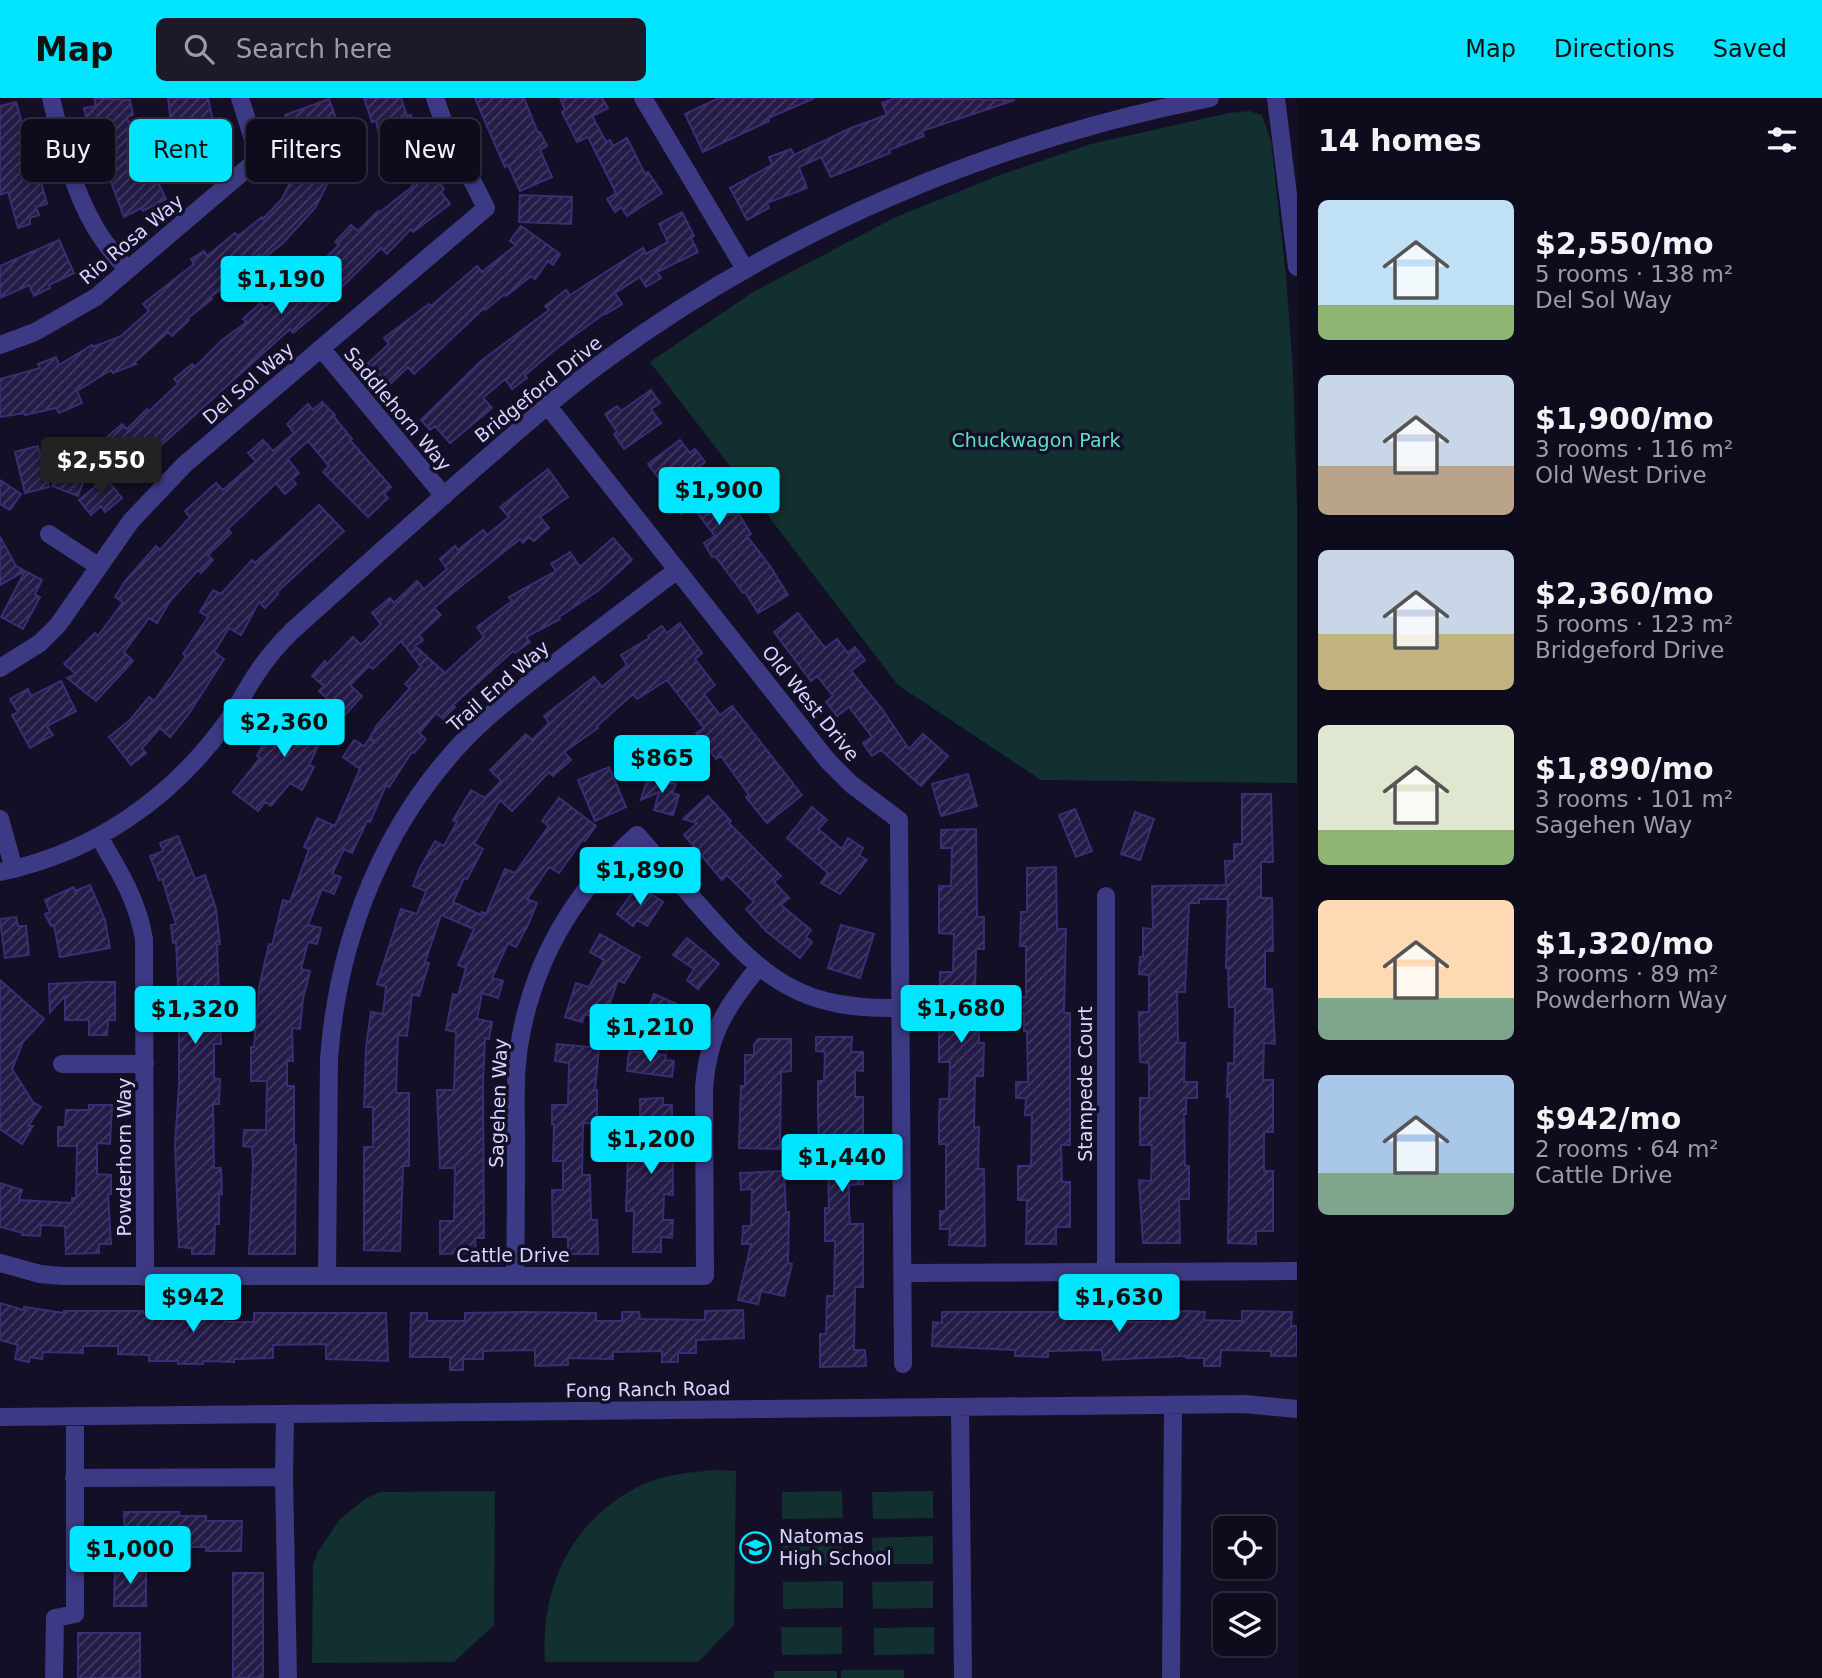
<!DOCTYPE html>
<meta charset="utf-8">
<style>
body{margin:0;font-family:"DejaVu Sans",sans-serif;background:#1c1929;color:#f1f3f6;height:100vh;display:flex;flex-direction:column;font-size:26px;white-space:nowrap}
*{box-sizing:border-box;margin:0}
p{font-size:23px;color:#9b9ba3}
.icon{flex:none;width:38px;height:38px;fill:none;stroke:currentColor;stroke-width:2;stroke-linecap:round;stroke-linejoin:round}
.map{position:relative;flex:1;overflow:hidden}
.panel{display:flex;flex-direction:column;background:#0e0b1c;width:525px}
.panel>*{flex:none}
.banner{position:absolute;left:21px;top:21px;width:665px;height:63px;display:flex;gap:14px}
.buttons{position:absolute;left:1213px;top:1418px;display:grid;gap:14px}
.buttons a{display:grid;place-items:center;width:63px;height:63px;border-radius:10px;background:#0e0b1c;box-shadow:0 4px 10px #0003,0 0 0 2px #2e2b3b;font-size:35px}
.price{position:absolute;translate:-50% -60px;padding:0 16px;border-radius:7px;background:#00e5ff;color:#111;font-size:23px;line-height:46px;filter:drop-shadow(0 2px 4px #0008)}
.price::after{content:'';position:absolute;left:50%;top:42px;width:21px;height:16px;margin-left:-10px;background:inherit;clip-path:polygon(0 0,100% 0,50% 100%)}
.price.active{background:#222;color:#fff}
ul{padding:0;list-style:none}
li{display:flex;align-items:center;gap:21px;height:175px;padding:0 21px}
li span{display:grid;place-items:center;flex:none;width:196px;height:140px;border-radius:10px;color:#555}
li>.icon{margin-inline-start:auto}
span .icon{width:84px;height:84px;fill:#fffc;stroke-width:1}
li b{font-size:30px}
h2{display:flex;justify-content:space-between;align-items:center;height:84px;padding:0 21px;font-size:30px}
.pill{padding:0 24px;border-radius:10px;background:#0e0b1c;box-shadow:0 4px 10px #0003,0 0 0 2px #2e2b3b;font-size:24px;line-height:63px}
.pill.active{background:#00e5ff;color:#111}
header{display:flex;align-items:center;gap:42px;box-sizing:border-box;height:98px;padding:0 35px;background:#00e5ff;color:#111}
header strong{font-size:33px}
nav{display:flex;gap:38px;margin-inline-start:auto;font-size:24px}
.search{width:490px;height:63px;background:#1c1929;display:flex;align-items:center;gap:18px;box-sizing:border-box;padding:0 24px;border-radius:10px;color:#9b9ba3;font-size:26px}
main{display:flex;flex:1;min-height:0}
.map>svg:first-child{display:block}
</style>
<header>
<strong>Map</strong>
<div class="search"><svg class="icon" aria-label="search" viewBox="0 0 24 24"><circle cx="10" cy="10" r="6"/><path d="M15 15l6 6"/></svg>Search here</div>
<nav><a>Map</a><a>Directions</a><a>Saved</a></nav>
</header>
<main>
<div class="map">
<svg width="1297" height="1580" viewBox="0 0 1297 1580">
<defs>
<pattern id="building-hatch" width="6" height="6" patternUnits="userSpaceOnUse" patternTransform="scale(1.75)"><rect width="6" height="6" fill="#241b47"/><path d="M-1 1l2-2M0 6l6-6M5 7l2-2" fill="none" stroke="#433b63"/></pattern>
</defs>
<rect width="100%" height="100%" fill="#130f26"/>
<path fill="#12302f" d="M1249 13 1262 17 1271 43 1286 178 1293 272 1297 408V685L1041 682 898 587 650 264 753 194 894 120 997 78 1091 46 1229 15Z
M716 1372 736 1373 734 1527 698 1564H545C540 1489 572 1420 642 1387 666 1376 691 1374 716 1372Z
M495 1393 494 1527 454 1564 312 1565 313 1467 318 1454 340 1421 365 1401 379 1394Z
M842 1393 843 1420 782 1421V1394Z
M933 1393V1420L873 1421 872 1394Z
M933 1438V1466H873L872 1440Z
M842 1439V1466L782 1467 781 1440Z
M843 1483V1510L783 1511V1484Z
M933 1483V1510L873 1511 872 1484Z
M781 1529H842V1556L782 1557Z
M934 1529V1556L874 1557V1530Z
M841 1572H904V1580H841Z
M774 1573H837V1580H774Z"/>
<path fill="url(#building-hatch)" stroke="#3b2d73" stroke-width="2" d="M94 0 130 2 133 17 127 19 137 52 140 51 151 82 156 80 166 101 143 113 141 110 124 119 90 27H88L84 10 96 8Z
M168 0H208L214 28H216L221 46 210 49 212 56 191 62 182 32 172 34Z
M364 0H401L407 18 411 17 415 34 404 37 406 45 383 51 376 23 372 24Z
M475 0H524L538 35 540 34 547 48 540 52 552 79 520 93 508 67 505 69 493 42Z
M560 0H602L608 10 592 18 606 44 610 42 613 48 627 40 645 76 648 74 662 95 627 118 621 109 615 114 607 101 616 95 588 39 577 44 562 14 565 12Z
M719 0H815L768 20 769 23 703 54 685 16Z
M895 0 1015 2 922 33 924 38 889 52 890 55 831 79 821 59 799 69 807 90 767 105 769 110 747 122 730 90 772 67 769 59 791 51 794 57 851 30 887 17 882 5Z
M329 1 342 37H346L347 63 301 64 303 58H294L293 41 285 17Z
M16 4 23 28H25L31 67 36 65 47 106 36 109 39 117 30 120V126L18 130 8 94 0 97V8Z
M424 64 444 91 441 94 450 106 413 134 411 131 387 156 381 150 334 197 336 199 293 235 290 231 137 369 108 338 122 326 127 331 147 311 149 313 178 286 174 281 192 266 195 269 222 242 247 224 243 221 260 205 265 210 293 188 290 184 309 168 313 172 339 147 335 144 351 127 358 133 378 113 379 115 413 88 406 78Z
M298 68 329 83 315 110 283 145 263 161 259 156 231 179 234 183 210 199 212 201 188 220 189 222 172 238 168 234 135 264 136 266 113 275 111 272 77 293 82 305 59 315 56 310 25 317 24 315 0 319V281L40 270 38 266 56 259 59 267 92 247 93 249 121 238 149 213 143 206 194 166 191 161 204 153 207 158 235 135 238 138 262 119 263 121 282 101Z
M520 97 572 99 571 126 519 124Z
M682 114 694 138 691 140 698 154 657 174 661 180 646 189 640 179 615 195 622 206 606 216 605 215 557 250 525 277 527 280 512 291 505 281 483 300 492 310 450 345 435 328 430 332 421 322 481 263 549 212 545 208 566 192 570 197 643 150 646 156 668 144 659 126Z
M521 128 560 156 553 167 548 163 535 181 531 178 506 198 505 196 485 212 484 210 414 276 408 269 389 287 368 265 389 246 384 240 429 206 431 208 477 168 482 174 516 147 510 143Z
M59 142 74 175 49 187 50 190 34 198 29 187 0 200V168Z
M651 292 660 305 651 311 661 325 624 351 614 336 617 334 605 316 617 308 621 313Z
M322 304 335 317 334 319 352 341 350 342 391 389 384 396 388 400 368 419 323 374 329 368 308 343 288 361 299 375 292 381 296 386 285 396 276 385 228 431 231 435 208 457 213 462 201 475 198 472 170 503 157 525 149 520 124 554 133 563 96 603 67 580 76 576 64 566 95 535 98 538 123 504 115 499 125 483 156 448 160 452 190 419 185 413 216 385 223 392 256 363 248 355 263 342 273 353 294 335 287 326 308 306 313 312Z
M680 342 690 355 695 351 705 364 692 374 722 413 733 406 751 436 747 438 770 468 788 497 758 515 745 494 743 495 715 458 712 459 704 445 715 438 692 408 681 416 670 402 673 399 648 366Z
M38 348 49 389 25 395 15 354Z
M65 355 90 365 78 398 52 388Z
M548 371 568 399 540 419 549 430 534 443 529 439 523 445 520 441 434 510 441 517 419 537 423 542 415 548 445 575 484 539 477 529 512 503 509 499 556 473 551 466 570 454 580 469 613 440 632 462 599 492 559 519 560 521 526 539 530 544 515 555 513 553 453 607 455 609 443 621 436 615 419 635 426 641 414 655 412 654 389 689 386 687 370 724 367 723 352 755 344 751 332 776 341 779 334 796 322 791 308 827 321 830 317 846 308 844 301 871 310 873 303 901 300 931 292 930 293 963H287V988H294V1047H296L295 1156H249L253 1065 252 1049 243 1048 244 1032H266L267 983H251V949H254L259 890 269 846 272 847 283 802 290 804 309 751 304 749 317 720 335 728 360 671 343 659 354 642 364 648 369 641 376 645 370 639 377 627 410 590 405 586 421 569 401 543 373 571 369 568 350 587 362 598 345 617 319 593 324 588 312 578 325 563 327 566 353 539 361 547 381 526 372 515 390 500 394 505 417 483 424 491 447 471 440 461 455 448 458 452 483 432 487 437 509 419 500 409Z
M106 380 122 400 105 414 101 408 91 417 79 402Z
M0 382 21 396 10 412 0 406Z
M319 407 344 433 277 494 278 496 265 510 259 504 241 537 229 530 214 554 224 561 188 617 170 639 160 630 142 650 146 655 131 667 109 639 130 622 149 599 154 603 186 558 183 556 208 519 200 514 213 492 221 496 252 462 255 465Z
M0 439 16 468 25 473 0 487Z
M25 473 42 482 35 496 40 499 23 531 1 519Z
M798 515 825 550 837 541 848 555 855 549 865 562 851 573 882 611 909 651 923 636 948 658 921 688 881 652 872 658 863 645 872 639 849 609 837 618 826 604 833 598 817 578 811 583 774 534Z
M680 525 702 555 695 561 715 587 704 596 720 617 732 608 802 697 767 725 746 699 749 697 721 658 716 661 696 635 704 630 667 582 637 601 633 596 597 628 598 630 564 654 571 662 553 678 549 674 512 713 500 702 474 746 483 751 467 781 464 780 453 804 481 817 482 814 486 816 505 771 515 775 549 728 542 723 559 700 596 728 585 743 583 741 559 775 549 769 527 801 537 805 528 827 516 849 508 845 492 880 503 883 498 900 482 895 477 921 492 924 489 941 485 940 483 985 484 1140H475L476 1155 440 1156V1123H454L455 1070H440L437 992H454L456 934 446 932 453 896 458 897 466 870 458 867 474 831 441 817 425 864 429 865 419 898 412 896 407 938 398 937 396 995H409V1068H403L400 1153 364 1152V1049H373V1009H364L366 949 371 914 383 916 386 889 377 886 401 811 417 816 426 793 413 788 419 772 435 743 444 748 457 724 453 722 471 692 485 700 501 683 490 672 526 636 532 642 549 625 544 618 594 579 602 589 627 567 621 557 649 540 648 538 662 528 667 535Z
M61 583 76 613 47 628 53 637 30 650 12 617 18 614 10 601 28 591 31 598Z
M291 608 304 615 305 611 330 623 309 667 314 669 302 692 290 685 271 708 265 704 258 713 233 694 260 660 257 658 269 635 276 639Z
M609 669 626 709 595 723 578 682Z
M968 676 977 708 941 718 932 686Z
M648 678 676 686 672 695 679 697 673 717 654 712 659 694 641 702Z
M1242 696H1271L1273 764H1261V800H1272L1273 853H1265V891H1272L1275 946 1264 945 1263 982H1273V1034H1264V1073H1273V1133H1256V1146L1228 1145 1230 999H1227L1228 965 1234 966 1235 909H1229L1228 870H1226L1228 801H1199V805H1189L1185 894H1177L1178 945H1185L1184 984H1197V1000H1186V1016H1184L1185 1068H1189V1101H1179L1180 1145H1143L1139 1082 1151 1083 1152 1047H1140V1000H1149V965L1140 964 1139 914H1149V877L1139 876 1140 859H1143V830L1153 831 1152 788 1226 787 1225 763H1234V746H1242Z
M708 698 731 723 729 725 781 778 774 784 789 800 781 807 811 832 806 839 812 844 800 860 766 833 746 811 754 804 727 777 722 782 684 737 697 725 683 721Z
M812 709 827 722 818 731 842 751 848 740 863 750 859 757 867 762 840 796 821 785 828 775 787 740Z
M1075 711 1092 753 1076 759 1059 717Z
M1135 714 1154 721 1140 762 1121 756Z
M976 731 977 819H984V851H976L975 899H978L979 945H984L983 978H975L974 1029H979L978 1071H984L985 1148 949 1147 950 1131H940V1113H946V1046H939V1018L940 1001H949L950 964H939V915L940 874H953L954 836 939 835V788H951L952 750H941V732Z
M178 738 195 781 205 777 216 811 220 846 217 847 221 946H214V980L220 981 219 1006H213L214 1070H221L222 1096H219V1126H215L214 1156H192V1150L179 1149 175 1047 179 987V909L176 844 173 845 171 827 176 826 162 781 159 782 150 758 163 753 160 745Z
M1056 769 1057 831H1066L1064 915H1070V1047H1061L1062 1084H1070V1129H1056V1146H1026L1027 1102H1018V1068H1031L1032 1017H1025L1026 1000H1016V984H1028L1027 933H1024V916L1005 915V899H1026V848H1020L1021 814H1027V770Z
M90 787 105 822 110 850 60 859 54 827 51 828 45 816 50 814 45 802 74 789 75 793Z
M638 787 663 804 647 828 637 822 633 828 617 816Z
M16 819 18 828H26L29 857 5 860 0 821Z
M841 827 874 836 860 880 828 870Z
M600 836 640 859 624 885 618 882 604 922 585 916 582 924 565 919 576 885 589 889 604 862 590 854Z
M687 840 719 866 698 891 687 882 694 871 673 857Z
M0 882 44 921 23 944 12 971 33 1004 41 1009 28 1028H33L22 1046 0 1031Z
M89 884H115V922H108L107 937H89V922H65V898L50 914 49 886Z
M654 896 690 912 683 929 671 923 667 952 631 940 632 930 640 912 647 914Z
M816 939H852L851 954H863V973L855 972V999H863V1086L849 1087V1112L850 1126H863V1189H855L854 1252H865L866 1268 820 1269V1236H826L827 1198H834L835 1143H825V1110H829L828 1063H823V1053H819L818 1016V983H824L825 954 816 953Z
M758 941H791V973L781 974 780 1051 739 1050 741 988H745V957H754V947Z
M557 946 599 950 595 992H597V1025H583L582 1077H590L591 1122H597L598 1156H568V1139H553L552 1092H563V1063H553L554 1026H552V1007H568L569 965 555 963Z
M629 953 666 957 665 962 674 963 672 979 627 973Z
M663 1000V1007H672L673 1097 664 1096 663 1122H673L672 1140 661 1139V1154H633L634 1113H626L628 1057H636V1036H640V1001Z
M89 1007H112L110 1046 97 1045V1076L111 1077V1096H108L111 1146H99V1155L66 1156 65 1128 41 1127 40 1138 22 1137 23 1135 0 1129V1085L22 1092 19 1102 72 1105V1100H76L77 1048H58V1029H65L66 1012H89Z
M784 1073 786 1114H789L788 1165 792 1166 784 1198 761 1193 758 1206 738 1202 751 1146H742L743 1128H751L752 1091 741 1092 740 1075Z
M0 1205 24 1212V1209L64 1215V1213H143V1215L226 1212V1224H254V1215H386L388 1263 326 1261V1246L273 1247V1260L234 1261V1264L203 1263V1266H178V1263H149V1257L118 1256V1248H83V1255L43 1254 42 1261 30 1259 29 1264 15 1261 18 1247 0 1242Z
M743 1212 744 1240 696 1242V1255H678V1264H662V1253L613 1254V1261L568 1260V1267L535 1268V1252L483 1253V1261H463V1272H450V1259H410L411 1215H427V1223H465V1215L525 1214 596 1215V1223H622V1214H639L640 1221 705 1222V1213Z
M1242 1213 1292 1214 1291 1228H1297V1258H1271V1253L1221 1252 1220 1268H1204V1260H1186V1258L1103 1262 1102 1252 1048 1253V1259L1015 1258V1252L932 1248 933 1224 942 1225V1214H1119L1120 1224H1154V1214L1187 1213 1205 1214 1204 1222 1242 1223Z
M124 1414H179V1418H206V1423H242L241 1453H206V1449H179V1444L125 1445Z
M115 1468 146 1469V1508H114Z
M233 1475H263V1580H233Z
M78 1535H140V1580H78Z"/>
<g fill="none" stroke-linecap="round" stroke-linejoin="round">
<path stroke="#3d3a85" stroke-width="18" d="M51 0C62 44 72 90 95 129 104 145 116 159 128 172
M643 0 745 171
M1276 0 1297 169
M0 247 35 234 96 199 259 60 240 0
M321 250 444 398
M547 307 828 663 851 686 899 722 903 1266
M49 436 98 468
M0 570 40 545 58 527 131 423 184 367 486 110 446 31 435 0
M0 721 14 771
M99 739C119 773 137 801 144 841L145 1179
M0 774C93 755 171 701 226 625 238 609 246 591 257 575 267 560 278 547 291 534 351 480 412 425 473 372 517 334 560 295 607 261 786 130 992 43 1210 0
M1106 798V1174
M62 966H145
M0 1165 40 1176 62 1178H705L704 990C708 937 725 910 758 870
M902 1175 1297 1173
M327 1178 329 961C338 840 383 725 469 637 497 609 528 586 559 562 598 532 638 502 677 472
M515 1178C516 1132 516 1085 516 1039 516 1005 514 971 521 937 536 857 577 791 637 737 660 763 683 789 706 815 767 884 804 912 900 910
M960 1309 963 1580
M0 1319 1245 1306 1297 1311
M284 1379 288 1580
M74 1380 284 1379 285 1316
M54 1580 55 1520 75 1516V1319
M1171 1580 1173 1307"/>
</g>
<defs>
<symbol id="school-ring" viewBox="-11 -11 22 22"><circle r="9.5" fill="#130f26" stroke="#00e5ff" stroke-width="1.5"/><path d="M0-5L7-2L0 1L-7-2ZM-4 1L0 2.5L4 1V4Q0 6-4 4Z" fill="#00e5ff"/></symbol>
</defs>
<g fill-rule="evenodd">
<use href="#school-ring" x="738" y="1432" width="35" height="35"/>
</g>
<g text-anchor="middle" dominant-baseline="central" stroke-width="7" stroke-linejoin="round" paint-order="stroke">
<g font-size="19" fill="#d9d4ff" stroke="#130f26">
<text transform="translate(131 141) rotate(-40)">Rio Rosa Way</text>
<text transform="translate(248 285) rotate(-41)">Del Sol Way</text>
<text transform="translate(538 291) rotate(-39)">Bridgeford Drive</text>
<text transform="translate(398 311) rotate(50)">Saddlehorn Way</text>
<text transform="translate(498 588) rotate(-41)">Trail End Way</text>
<text transform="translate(811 605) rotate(51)">Old West Drive</text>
<text transform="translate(1085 986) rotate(-90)">Stampede Court</text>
<text transform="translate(498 1005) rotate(-88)">Sagehen Way</text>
<text transform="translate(124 1059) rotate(-90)">Powderhorn Way</text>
<text x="513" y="1157">Cattle Drive</text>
<text transform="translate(648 1291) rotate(-1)">Fong Ranch Road</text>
</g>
<g font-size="19" fill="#5fe0c0" stroke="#130f26">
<text x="1036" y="342">Chuckwagon Park</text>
</g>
<g font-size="19" fill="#d9d4ff" stroke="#130f26" text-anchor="start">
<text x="779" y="1438">Natomas<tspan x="779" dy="22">High School</tspan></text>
</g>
</g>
</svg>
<div class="buttons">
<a><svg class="icon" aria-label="locate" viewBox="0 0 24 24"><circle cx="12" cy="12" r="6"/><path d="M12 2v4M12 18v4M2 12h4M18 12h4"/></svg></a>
<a><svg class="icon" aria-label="layers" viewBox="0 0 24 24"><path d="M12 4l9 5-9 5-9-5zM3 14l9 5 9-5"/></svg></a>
</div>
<b class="price" style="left:281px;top:218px">$1,190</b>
<b class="price active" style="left:101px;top:399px">$2,550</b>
<b class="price" style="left:719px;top:429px">$1,900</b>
<b class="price" style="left:284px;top:661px">$2,360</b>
<b class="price" style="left:662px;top:697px">$865</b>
<b class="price" style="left:640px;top:809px">$1,890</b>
<b class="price" style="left:961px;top:947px">$1,680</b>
<b class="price" style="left:195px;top:948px">$1,320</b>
<b class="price" style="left:650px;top:966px">$1,210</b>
<b class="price" style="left:651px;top:1078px">$1,200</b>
<b class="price" style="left:842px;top:1096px">$1,440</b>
<b class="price" style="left:193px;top:1236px">$942</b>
<b class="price" style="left:1119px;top:1236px">$1,630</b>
<b class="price" style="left:130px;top:1488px">$1,000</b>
<div class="banner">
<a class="pill">Buy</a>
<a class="pill active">Rent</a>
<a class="pill">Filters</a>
<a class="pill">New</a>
</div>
</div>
<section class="panel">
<h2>14 homes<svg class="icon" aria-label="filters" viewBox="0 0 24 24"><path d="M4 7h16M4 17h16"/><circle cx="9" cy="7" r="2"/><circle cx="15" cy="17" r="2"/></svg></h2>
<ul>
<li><span style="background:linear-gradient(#bfe0f5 75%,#8fb573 0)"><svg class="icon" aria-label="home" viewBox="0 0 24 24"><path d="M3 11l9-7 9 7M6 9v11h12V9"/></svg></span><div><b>$2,550/mo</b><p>5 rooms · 138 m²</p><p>Del Sol Way</p></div></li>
<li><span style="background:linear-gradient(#c9d6e8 65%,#b9a48a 0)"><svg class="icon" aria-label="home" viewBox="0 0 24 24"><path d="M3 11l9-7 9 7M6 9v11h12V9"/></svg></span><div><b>$1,900/mo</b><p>3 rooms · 116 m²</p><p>Old West Drive</p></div></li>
<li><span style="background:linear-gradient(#c9d6e8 60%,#c2b280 0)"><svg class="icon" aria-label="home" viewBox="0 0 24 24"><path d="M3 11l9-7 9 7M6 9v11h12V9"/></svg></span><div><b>$2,360/mo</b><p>5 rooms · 123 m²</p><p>Bridgeford Drive</p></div></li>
<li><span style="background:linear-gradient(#dfe7d0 75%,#8fb573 0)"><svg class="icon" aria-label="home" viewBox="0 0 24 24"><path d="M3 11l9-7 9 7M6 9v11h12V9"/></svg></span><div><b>$1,890/mo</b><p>3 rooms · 101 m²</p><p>Sagehen Way</p></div></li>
<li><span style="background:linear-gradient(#ffd9b3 70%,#7fa58c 0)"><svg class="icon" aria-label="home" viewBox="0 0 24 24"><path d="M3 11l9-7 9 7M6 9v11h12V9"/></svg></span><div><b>$1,320/mo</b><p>3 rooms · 89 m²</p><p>Powderhorn Way</p></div></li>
<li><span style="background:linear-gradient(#a9c7e8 70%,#7fa58c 0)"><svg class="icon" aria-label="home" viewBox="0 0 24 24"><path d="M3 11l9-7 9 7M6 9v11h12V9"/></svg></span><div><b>$942/mo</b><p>2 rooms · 64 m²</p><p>Cattle Drive</p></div></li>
</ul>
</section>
</main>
